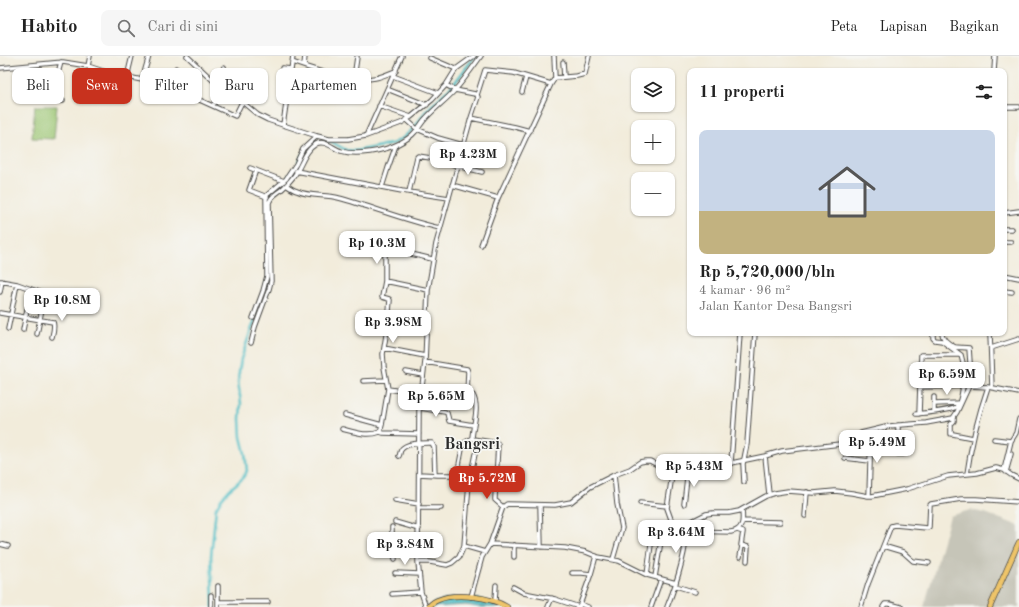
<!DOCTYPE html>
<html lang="id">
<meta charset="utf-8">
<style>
body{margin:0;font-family:"Old Standard TT",serif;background:#f6f6f6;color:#222;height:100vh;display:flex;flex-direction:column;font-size:15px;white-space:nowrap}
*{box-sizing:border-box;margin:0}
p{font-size:13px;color:#767676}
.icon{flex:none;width:22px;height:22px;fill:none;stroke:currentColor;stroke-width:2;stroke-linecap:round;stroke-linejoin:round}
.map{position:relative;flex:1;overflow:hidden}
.side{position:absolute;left:687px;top:12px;width:320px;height:268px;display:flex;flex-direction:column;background:#fff;border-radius:8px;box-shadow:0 1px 3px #0004}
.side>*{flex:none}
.top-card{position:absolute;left:12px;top:12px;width:380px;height:36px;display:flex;gap:8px}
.controls{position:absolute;left:631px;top:12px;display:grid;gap:8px}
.controls a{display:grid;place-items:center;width:44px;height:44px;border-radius:8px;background:#fff;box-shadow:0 1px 3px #0004;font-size:20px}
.price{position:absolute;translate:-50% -34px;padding:0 9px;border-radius:8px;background:#fff;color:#222;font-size:13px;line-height:26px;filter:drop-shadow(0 1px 2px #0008)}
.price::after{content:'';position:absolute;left:50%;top:24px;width:12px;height:9px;margin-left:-6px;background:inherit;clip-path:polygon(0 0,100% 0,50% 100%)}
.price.on{background:#c8321e;color:#fff}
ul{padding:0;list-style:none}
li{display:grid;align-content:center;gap:8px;height:212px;padding:0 12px}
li+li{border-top:1px solid #e0e0e0}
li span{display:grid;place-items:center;height:124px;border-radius:8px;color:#555}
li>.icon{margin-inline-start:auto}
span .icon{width:72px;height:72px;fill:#fffc;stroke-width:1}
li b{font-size:17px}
h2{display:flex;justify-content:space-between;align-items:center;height:48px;padding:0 12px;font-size:17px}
.pill{padding:0 14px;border-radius:8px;background:#fff;box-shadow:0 1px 3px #0004;font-size:14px;line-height:36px}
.pill.on{background:#c8321e;color:#fff}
header{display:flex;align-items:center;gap:24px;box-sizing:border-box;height:56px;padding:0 20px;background:#fff;border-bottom:1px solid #e0e0e0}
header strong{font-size:19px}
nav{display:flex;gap:22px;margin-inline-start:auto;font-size:14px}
.search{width:280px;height:36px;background:#f6f6f6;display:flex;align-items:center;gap:10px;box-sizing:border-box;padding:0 14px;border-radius:8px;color:#767676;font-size:15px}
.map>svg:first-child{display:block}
</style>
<header>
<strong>Habito</strong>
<div class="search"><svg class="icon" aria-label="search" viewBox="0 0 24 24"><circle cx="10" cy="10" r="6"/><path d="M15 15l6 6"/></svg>Cari di sini</div>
<nav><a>Peta</a><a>Lapisan</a><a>Bagikan</a></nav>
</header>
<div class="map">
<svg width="1019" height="551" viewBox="0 0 1019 551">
<rect width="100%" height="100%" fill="#f6f6f2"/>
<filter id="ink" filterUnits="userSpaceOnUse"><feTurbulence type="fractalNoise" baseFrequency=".025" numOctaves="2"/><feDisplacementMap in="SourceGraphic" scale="8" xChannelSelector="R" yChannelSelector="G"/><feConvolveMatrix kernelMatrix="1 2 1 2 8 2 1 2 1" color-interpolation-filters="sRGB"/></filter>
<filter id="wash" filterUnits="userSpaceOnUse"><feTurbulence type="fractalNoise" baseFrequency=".012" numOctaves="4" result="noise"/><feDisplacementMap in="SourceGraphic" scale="16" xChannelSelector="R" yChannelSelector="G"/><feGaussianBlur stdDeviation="0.9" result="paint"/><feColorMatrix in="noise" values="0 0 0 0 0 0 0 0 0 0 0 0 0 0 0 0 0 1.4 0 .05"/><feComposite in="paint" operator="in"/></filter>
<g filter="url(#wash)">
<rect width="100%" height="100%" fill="#f2ecdb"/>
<path fill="#c6c5b8" d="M970 454 985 457 1019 470V551H924L950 460Z"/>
<path fill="#9cc673" stroke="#64784f" d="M35 50H57L54 83 32 82Z"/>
<path fill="#52c0c8" stroke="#3e767a" d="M452 542 480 543 503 551H480L466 549 429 551 435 546Z"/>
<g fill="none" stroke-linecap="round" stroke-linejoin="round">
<path stroke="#52c0c8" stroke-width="2.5" d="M322 86 328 84 346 94 355 95 392 88 403 82 415 71 425 56 453 29 475 0
M299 106 304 96 309 92
M286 125 289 123 293 115
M268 146V143L272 136
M268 221 269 217 268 201
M213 551V543L211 500 216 452 222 442 229 434 242 423 247 415 245 397 241 381 240 363 241 347 238 326 239 316 241 303 260 249 265 236 267 226"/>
</g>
</g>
<g filter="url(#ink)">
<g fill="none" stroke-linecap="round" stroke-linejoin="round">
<defs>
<path id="minor" d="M187 0 221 32 241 45 258 59 268 64 283 69 317 80 329 83H348L366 80 401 67 411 61 432 44 446 29 456 13 474 0
M554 0 555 22
M430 2 456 13
M292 6C315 14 351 27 375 22 382 21 389 17 396 15
M563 6 564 21
M88 10 90 0
M304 10 305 0
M0 12 63 6 88 10 109 17 142 24 173 32 235 60 242 46
M282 12 291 13
M994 15 995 0
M393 20 438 37
M57 21 61 6
M127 21 132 0
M354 22 357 1
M142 24 149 0
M216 27 224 11
M160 28 162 19
M170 31 176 12
M387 33 427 49
M522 36 526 21
M477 39 485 14 514 17 551 28
M191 40 197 32
M34 44 63 45
M213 50 221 32
M379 50 411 61
M1004 51H1019
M471 62 515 71 530 75
M407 64 417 73 438 82 463 89
M283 69 293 0
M366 80 402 0
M462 93 486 98
M457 110 482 116
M250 112 284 125
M256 114 249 134 267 141
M296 115 402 135 449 142
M286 129C289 131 293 134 297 135 310 141 326 138 339 142 373 151 406 165 440 172
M452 129 498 142
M382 131 388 112 396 89
M409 136 417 101 418 100 437 103 457 110
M1004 157 1019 155
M1004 173H1012
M1004 186H1011
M356 187 367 190 372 193 385 196 388 194 399 195 432 203
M481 189 498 142 551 28 555 22 577 20 585 18 589 0
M385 196V225L382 241 389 243 390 244 388 267 383 298 384 311 388 333 382 369 380 376 383 377 419 378
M1004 219 1019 222
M0 225 17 228 45 238 37 278
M385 225 428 234
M1004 235 1012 236
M0 236 2 225
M0 257 53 266C55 270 53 277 52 281
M364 261 366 264 383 266 413 276
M253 262 263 235 267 220 266 142 267 139 286 123 296 108 303 93 317 80
M8 273 17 228
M23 274 31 233
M990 277 992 332
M251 287 255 271 269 233 271 225 269 147C271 140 276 138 281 134 286 130 290 125 294 120 301 111 305 94 316 88 324 83 334 93 341 95 356 100 384 95 398 88 404 85 411 81 415 76 419 72 422 66 426 62 435 52 446 44 455 34 464 24 473 11 481 0
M384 292 425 300
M991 292 1019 283
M425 306 467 313 468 316 467 338
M920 313 964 314
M406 316 423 319
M363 325 386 324
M970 330 988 331 1019 337
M920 331 969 330
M388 333 421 338 454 348 456 345 458 338 473 339C480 352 473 368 472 382L473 383 497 387 498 388 495 442V444L503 451
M934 341V356
M935 348 959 347
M420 352 445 356 447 357 449 365 473 369
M916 358C924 357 951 355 956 351 963 345 964 320 964 311 963 307 962 303 961 299L942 285 935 284 933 282V277
M919 358 921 299H961
M345 359 382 369
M898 369V398H903
M342 373C354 376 367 381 380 376
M951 378V368L954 365V361
M953 378 973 382
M994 383 1011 385
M399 400C400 399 400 395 401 394 406 386 424 387 432 387L434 391 435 419
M765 400 769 438
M845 402 870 405
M731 407 740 277
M1004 414 1011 385 1016 377 1019 363
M1006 416 1011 398
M419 418 438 419H456L470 423
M967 418C971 388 978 360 988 331
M457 419 463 388 464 387 472 382
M744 426 743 408 747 388 755 277
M469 427 496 428
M869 440 871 375
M395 444 419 448
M640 447 667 450
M684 448 688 413
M540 449 541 491
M503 451 507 448 555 449 571 446 590 431 614 419 630 413 640 406 645 405H650L665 413 698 414 765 400 782 395 840 388 851 384 861 377 890 370 900 369 926 367 953 362 957 356 969 330H970L971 321 969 292C965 291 959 292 955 291 949 288 942 283 942 277
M419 452H441
M805 460 807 436
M743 465 780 466
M395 466 419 473
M672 466 688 467 706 458 713 457H729L739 455 766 440 775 437 788 435 814 437 835 435 852 437 868 440H872L907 433 948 420 977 417 996 412 1004 414 1011 419 1019 423
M392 471V491L395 503
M737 474 743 476 741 489 748 491 747 505
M687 475 731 476C744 474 743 464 742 454
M0 488 8 490
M490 488 565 492 586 496 598 501 619 505 647 519 676 527
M464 490 485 496
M883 490 903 496 913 505 929 507
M374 491H392L419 493
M514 501V489
M740 501 742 490
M613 503 622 472 617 448 614 419
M418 506H430L447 509 452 507 459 501 464 490 469 427 475 398
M395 517 419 518
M572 517H582L591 518
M647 519 653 473 659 472 668 473 672 469V466L667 452 673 413
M655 521 663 473
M676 530 695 536
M513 531 524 537 555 543 579 551 591 518 596 500
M392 538 421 536
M211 539V551
M471 541 482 501 490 488 503 451
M495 545 496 529
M218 546H268
M580 548 588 551
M218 551V530
M426 551 421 536 418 506 419 355 425 306 428 234 436 188 471 62 478 41 477 39 475 38 455 34 446 29
M548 551 552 542
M651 551 661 523
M667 551C678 524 686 496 688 467
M861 551 868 528 891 470 895 469 927 472 929 471 930 449 931 448 961 443H976L1019 446
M883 551 885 548H890L901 551"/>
<path id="major" d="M428 551C431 548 434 545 438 544 455 536 491 541 507 551
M990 551 1019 486"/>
</defs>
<use href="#minor" stroke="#494845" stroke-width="5.5"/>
<use href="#major" stroke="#494845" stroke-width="6"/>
<use href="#minor" stroke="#fff" stroke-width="3.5"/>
<use href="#major" stroke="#eec469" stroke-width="4.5"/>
</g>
</g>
<g text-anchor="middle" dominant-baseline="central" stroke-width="3.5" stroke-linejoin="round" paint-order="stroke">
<g font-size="16" font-weight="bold" fill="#2b2b2b" stroke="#f6f6f2">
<text x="472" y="389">Bangsri</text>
</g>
</g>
</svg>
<div class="controls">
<a><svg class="icon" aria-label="layers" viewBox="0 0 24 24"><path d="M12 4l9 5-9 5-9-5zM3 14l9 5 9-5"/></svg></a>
<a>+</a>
<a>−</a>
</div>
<b class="price" style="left:468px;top:120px">Rp 4.23M</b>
<b class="price" style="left:377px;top:209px">Rp 10.3M</b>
<b class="price" style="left:62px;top:266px">Rp 10.8M</b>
<b class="price" style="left:393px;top:288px">Rp 3.98M</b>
<b class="price" style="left:947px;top:340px">Rp 6.59M</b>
<b class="price" style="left:436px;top:362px">Rp 5.65M</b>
<b class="price" style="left:877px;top:408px">Rp 5.49M</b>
<b class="price" style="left:694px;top:432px">Rp 5.43M</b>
<b class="price on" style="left:487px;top:444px">Rp 5.72M</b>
<b class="price" style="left:676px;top:498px">Rp 3.64M</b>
<b class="price" style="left:405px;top:510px">Rp 3.84M</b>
<div class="top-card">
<a class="pill">Beli</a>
<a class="pill on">Sewa</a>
<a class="pill">Filter</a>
<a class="pill">Baru</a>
<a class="pill">Apartemen</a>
</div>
<section class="side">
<h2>11 properti<svg class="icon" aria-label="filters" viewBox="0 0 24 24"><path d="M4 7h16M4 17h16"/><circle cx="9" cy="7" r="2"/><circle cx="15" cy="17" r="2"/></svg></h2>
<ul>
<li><span style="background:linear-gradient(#c9d6e8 65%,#c2b280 0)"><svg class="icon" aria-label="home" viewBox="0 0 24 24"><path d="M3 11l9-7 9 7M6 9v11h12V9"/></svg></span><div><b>Rp 5,720,000/bln</b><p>4 kamar · 96 m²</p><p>Jalan Kantor Desa Bangsri</p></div></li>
</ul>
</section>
</div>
